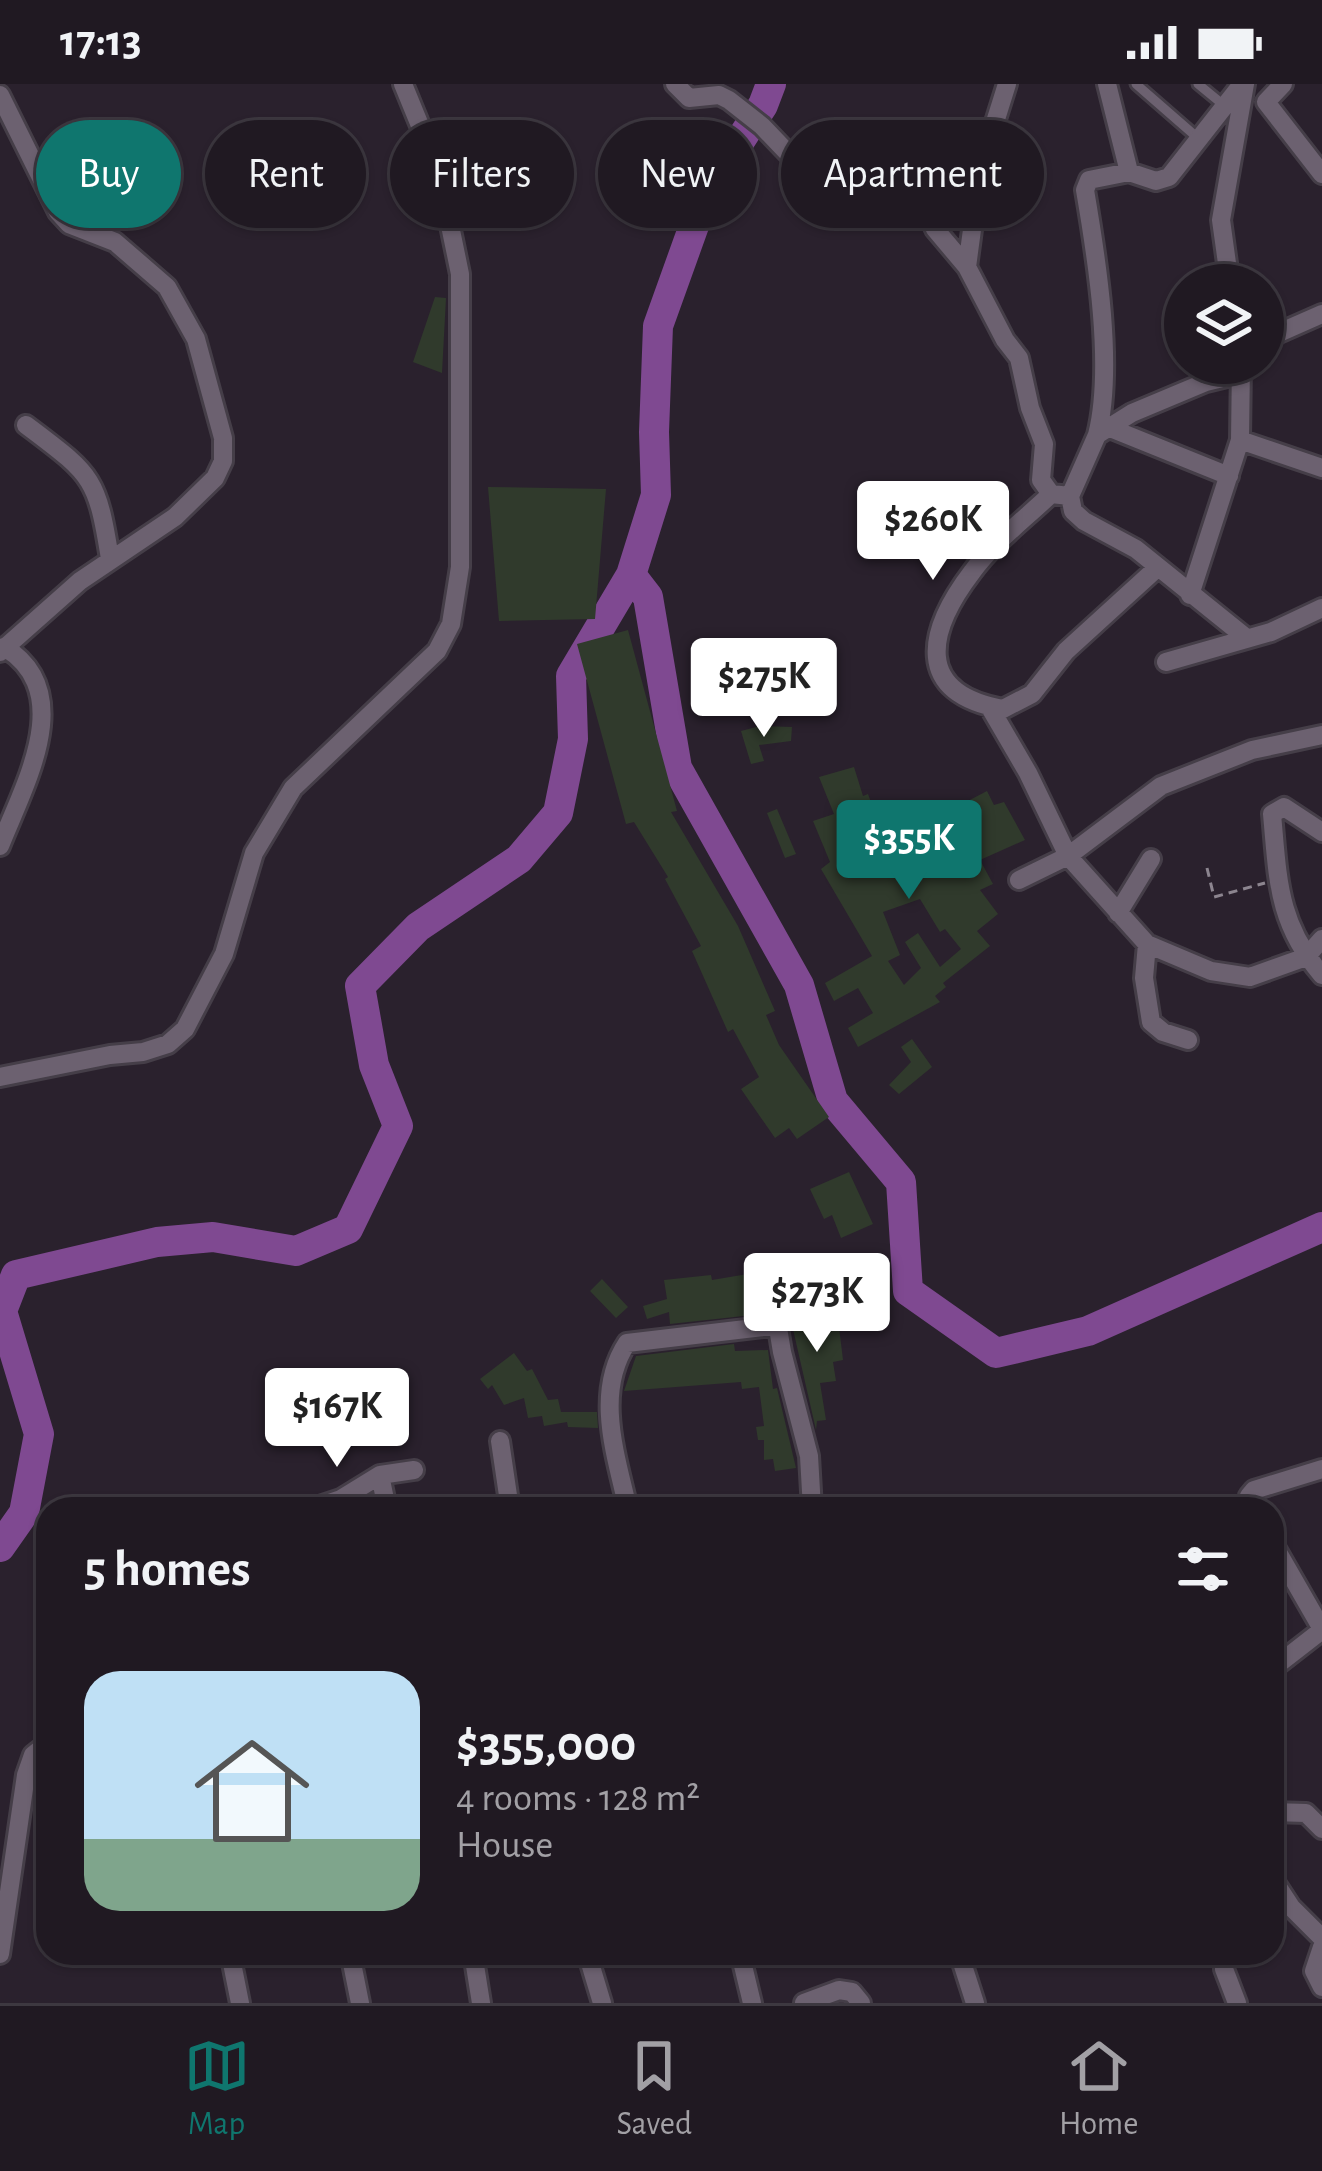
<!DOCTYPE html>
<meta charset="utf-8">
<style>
body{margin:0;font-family:"Alegreya Sans",sans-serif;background:#28222a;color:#f1f3f6;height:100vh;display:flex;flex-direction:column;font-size:45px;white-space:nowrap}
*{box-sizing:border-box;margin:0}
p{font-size:39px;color:#a2a0a5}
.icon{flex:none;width:66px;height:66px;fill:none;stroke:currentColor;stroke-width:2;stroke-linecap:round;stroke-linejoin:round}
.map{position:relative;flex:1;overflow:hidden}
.panel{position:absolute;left:36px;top:1413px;width:1248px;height:468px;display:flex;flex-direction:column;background:#201922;border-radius:36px;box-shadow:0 3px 9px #0004,0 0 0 3px #3d3840}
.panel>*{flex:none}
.hud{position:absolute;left:36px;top:36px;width:1251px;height:108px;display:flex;gap:24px}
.tools{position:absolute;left:1164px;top:180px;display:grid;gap:24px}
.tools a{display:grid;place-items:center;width:120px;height:120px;border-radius:50%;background:#201922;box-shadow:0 3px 9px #0004,0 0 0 3px #3d3840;font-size:60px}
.price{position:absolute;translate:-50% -102px;padding:0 27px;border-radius:12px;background:#fff;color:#222;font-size:39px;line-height:78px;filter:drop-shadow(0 3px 6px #0008)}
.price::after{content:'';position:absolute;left:50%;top:72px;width:36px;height:27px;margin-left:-18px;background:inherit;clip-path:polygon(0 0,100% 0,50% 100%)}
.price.selected{background:#0f766e;color:#fff}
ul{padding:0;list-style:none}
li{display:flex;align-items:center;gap:36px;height:300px;padding:0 48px}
li span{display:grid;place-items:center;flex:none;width:336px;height:240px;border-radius:36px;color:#555}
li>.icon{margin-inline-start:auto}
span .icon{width:144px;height:144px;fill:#fffc;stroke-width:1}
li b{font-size:51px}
h2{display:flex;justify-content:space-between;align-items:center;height:144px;padding:0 48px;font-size:51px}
.pill{padding:0 42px;border-radius:54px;background:#201922;box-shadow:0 3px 9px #0004,0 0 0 3px #3d3840;font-size:42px;line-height:108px}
.pill.selected{background:#0f766e;color:#fff}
.status{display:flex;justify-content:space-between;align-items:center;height:84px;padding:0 60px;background:#201922;direction:ltr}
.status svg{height:33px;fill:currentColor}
.tabs{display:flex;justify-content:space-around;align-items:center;height:168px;border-top:3px solid #3d3840;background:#201922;font-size:33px;color:#a2a0a5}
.tabs a{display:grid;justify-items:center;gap:6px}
.tabs .selected{color:#0f766e}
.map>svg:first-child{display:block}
</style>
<div class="status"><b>17:13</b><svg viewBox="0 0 49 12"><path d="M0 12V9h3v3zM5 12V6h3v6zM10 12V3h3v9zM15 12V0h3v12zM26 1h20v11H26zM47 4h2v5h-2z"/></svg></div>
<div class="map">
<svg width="1322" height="1919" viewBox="0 0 1322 1919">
<rect width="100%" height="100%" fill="#2a212d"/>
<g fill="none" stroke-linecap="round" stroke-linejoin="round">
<path stroke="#7f4991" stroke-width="30" d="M631 491 648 513 677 684 799 901 833 1017 901 1098 908 1207 996 1269 1088 1247 1322 1143
M0 1463 24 1429 39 1350 2 1227 16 1191 157 1158 213 1153 296 1167 348 1145 398 1042 374 981 360 902 418 843 519 775 558 729 573 655 571 592 631 491 656 411 654 348 658 242 705 111 763 21 771 0"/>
</g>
<path fill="#303a2c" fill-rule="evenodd" d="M435 213 446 214 442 289 413 278Z
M488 403 606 405 595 535 499 537Z
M628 546 677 727 671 728 738 842 775 927 766 931 779 961 829 1033 797 1055 789 1044 775 1054 741 1005 759 993 733 945 728 948 692 867 701 862 665 795 668 793 634 738 626 740 577 560Z
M760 642 792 643 791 657 759 661 764 677 751 680 741 647Z
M854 683 863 712 868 710 872 721 865 724 884 769 910 760 919 778 946 763 929 740 939 732 946 742 971 732 964 719 987 707 994 721 1004 718 1025 756 980 776 993 800 980 806 998 830 977 847 990 862 943 899 946 903 935 912 940 918 858 963 848 944 873 929 858 904 834 917 825 899 872 872 821 785 830 778 813 737 834 730 819 693ZM920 815 940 848 945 845 961 865 940 883 918 849 905 858 921 884 904 901 888 877 900 871 883 828Z
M777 725 796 770 785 774 767 729Z
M912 955 932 983 899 1010 889 1001 911 978 901 963Z
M849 1088 873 1140 841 1154 832 1131 824 1135 810 1105Z
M772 1186 773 1195 764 1197 759 1204 762 1230 670 1240 669 1228 647 1235 643 1222 667 1215 664 1196 711 1191 712 1196Z
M602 1195 628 1223 616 1234 590 1207Z
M823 1224 826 1244 839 1243 843 1276 833 1278 836 1297 820 1299 826 1336 817 1337 816 1346 790 1232Z
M734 1260 735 1267 768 1266 773 1305 777 1304 796 1384 775 1387 773 1375 764 1376V1356H758L756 1343 764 1342 759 1303 742 1305 741 1298 624 1307 636 1272Z
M514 1269 527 1287 532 1285 548 1316 558 1315 561 1328H597L598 1344 568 1343 567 1338 544 1342 542 1332 528 1334 524 1314 504 1321 492 1301 488 1305 480 1295Z"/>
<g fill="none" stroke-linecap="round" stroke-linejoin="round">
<defs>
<path id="service" d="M1136 0 1199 55
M1198 0 1226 23"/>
<path id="minor" d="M675 0 689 14 719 11 729 16 762 42 803 85 817 92 900 87 912 95 935 145 967 183 1005 256 1019 274 1030 324 1044 360 1041 396 1051 410
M1283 0 1266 18 1322 90
M0 11 58 128 69 140 115 158 167 203 196 255 223 354V377L215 394 175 433 80 497 0 568
M1129 88 1156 97 1169 93 1242 0
M967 183 980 86 1007 0
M1230 201 1221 136 1245 0
M1263 256 1322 230
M1239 290 1206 298 1132 329 1097 351 1070 412 1073 427 1084 437 1136 465 1244 552
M26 341C92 391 97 392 110 475
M1110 344 1229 392
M1097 351C1114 283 1097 176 1085 106L1089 96 1129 88 1107 0
M1240 356 1322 384
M1070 412 1051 410C1025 435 993 459 972 488 927 547 913 609 1003 625L1032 610 1066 567 1157 484
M1190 511 1240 356 1241 279
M1166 578 1271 548 1322 524
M989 622 1028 689 1068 772 1147 860 1211 887 1250 893 1306 873 1322 855
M1322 748 1284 723 1272 730C1278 794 1277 839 1322 891
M0 762C24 701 78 608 4 563
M1019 796 1068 772 1161 702 1252 666 1322 651
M1118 829 1151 775
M1147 860 1144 894 1151 938 1163 948 1188 956
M0 993 110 971 143 968 168 960 185 945 224 870 254 769 293 704 437 567 451 540 460 483V190L439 88 403 0
M772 1208 782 1268 809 1372 812 1425
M500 1357 510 1425
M311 1425 341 1415 380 1391
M387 1425 380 1391 414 1386
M628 1425C616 1371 594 1309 627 1259L780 1241
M1253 1425 1249 1412 1254 1406 1322 1385
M1272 1458 1322 1545
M1272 1585 1322 1546
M1272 1728 1306 1729 1322 1745
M1272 1794 1291 1823 1322 1854
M1322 1863 1314 1887 1322 1903
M230 1869 240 1919
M350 1869 360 1919
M473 1869 481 1919
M587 1869 602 1919
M740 1869 752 1919
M959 1869 975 1919
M0 1870 26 1691 33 1671 48 1659
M1224 1885 1237 1919
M804 1919 839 1906 852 1908 861 1919"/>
</defs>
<use href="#service" stroke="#453e48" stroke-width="15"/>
<use href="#minor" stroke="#453e48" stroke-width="24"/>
<path stroke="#8c858f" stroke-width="3" stroke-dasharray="9 6" stroke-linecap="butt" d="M1207 784 1214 813 1265 799"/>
<use href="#service" stroke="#6c6170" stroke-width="9"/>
<use href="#minor" stroke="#6c6170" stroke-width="18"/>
</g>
</svg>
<div class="tools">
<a><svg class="icon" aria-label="layers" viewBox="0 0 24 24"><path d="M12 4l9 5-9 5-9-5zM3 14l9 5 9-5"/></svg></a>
</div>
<b class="price" style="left:933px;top:499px">$260K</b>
<b class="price" style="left:764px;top:656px">$275K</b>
<b class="price selected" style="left:909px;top:818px">$355K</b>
<b class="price" style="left:817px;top:1271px">$273K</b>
<b class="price" style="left:337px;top:1386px">$167K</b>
<div class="hud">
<a class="pill selected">Buy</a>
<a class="pill">Rent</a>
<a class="pill">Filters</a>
<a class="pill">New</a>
<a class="pill">Apartment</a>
</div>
<section class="panel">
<h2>5 homes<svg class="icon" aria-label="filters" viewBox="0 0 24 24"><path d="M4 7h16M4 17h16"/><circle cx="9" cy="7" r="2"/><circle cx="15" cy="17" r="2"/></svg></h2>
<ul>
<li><span style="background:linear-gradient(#bfe0f5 70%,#7fa58c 0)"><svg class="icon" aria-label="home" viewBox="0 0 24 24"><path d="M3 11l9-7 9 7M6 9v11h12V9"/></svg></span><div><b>$355,000</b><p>4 rooms · 128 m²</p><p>House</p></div></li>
</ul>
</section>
</div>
<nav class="tabs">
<a class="selected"><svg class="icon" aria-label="map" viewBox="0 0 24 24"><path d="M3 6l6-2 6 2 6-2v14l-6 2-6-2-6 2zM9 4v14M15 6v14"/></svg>Map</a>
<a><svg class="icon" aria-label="saved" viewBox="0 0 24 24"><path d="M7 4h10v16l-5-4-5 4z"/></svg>Saved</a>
<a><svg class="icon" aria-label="home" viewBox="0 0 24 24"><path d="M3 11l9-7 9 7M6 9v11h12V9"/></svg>Home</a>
</nav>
